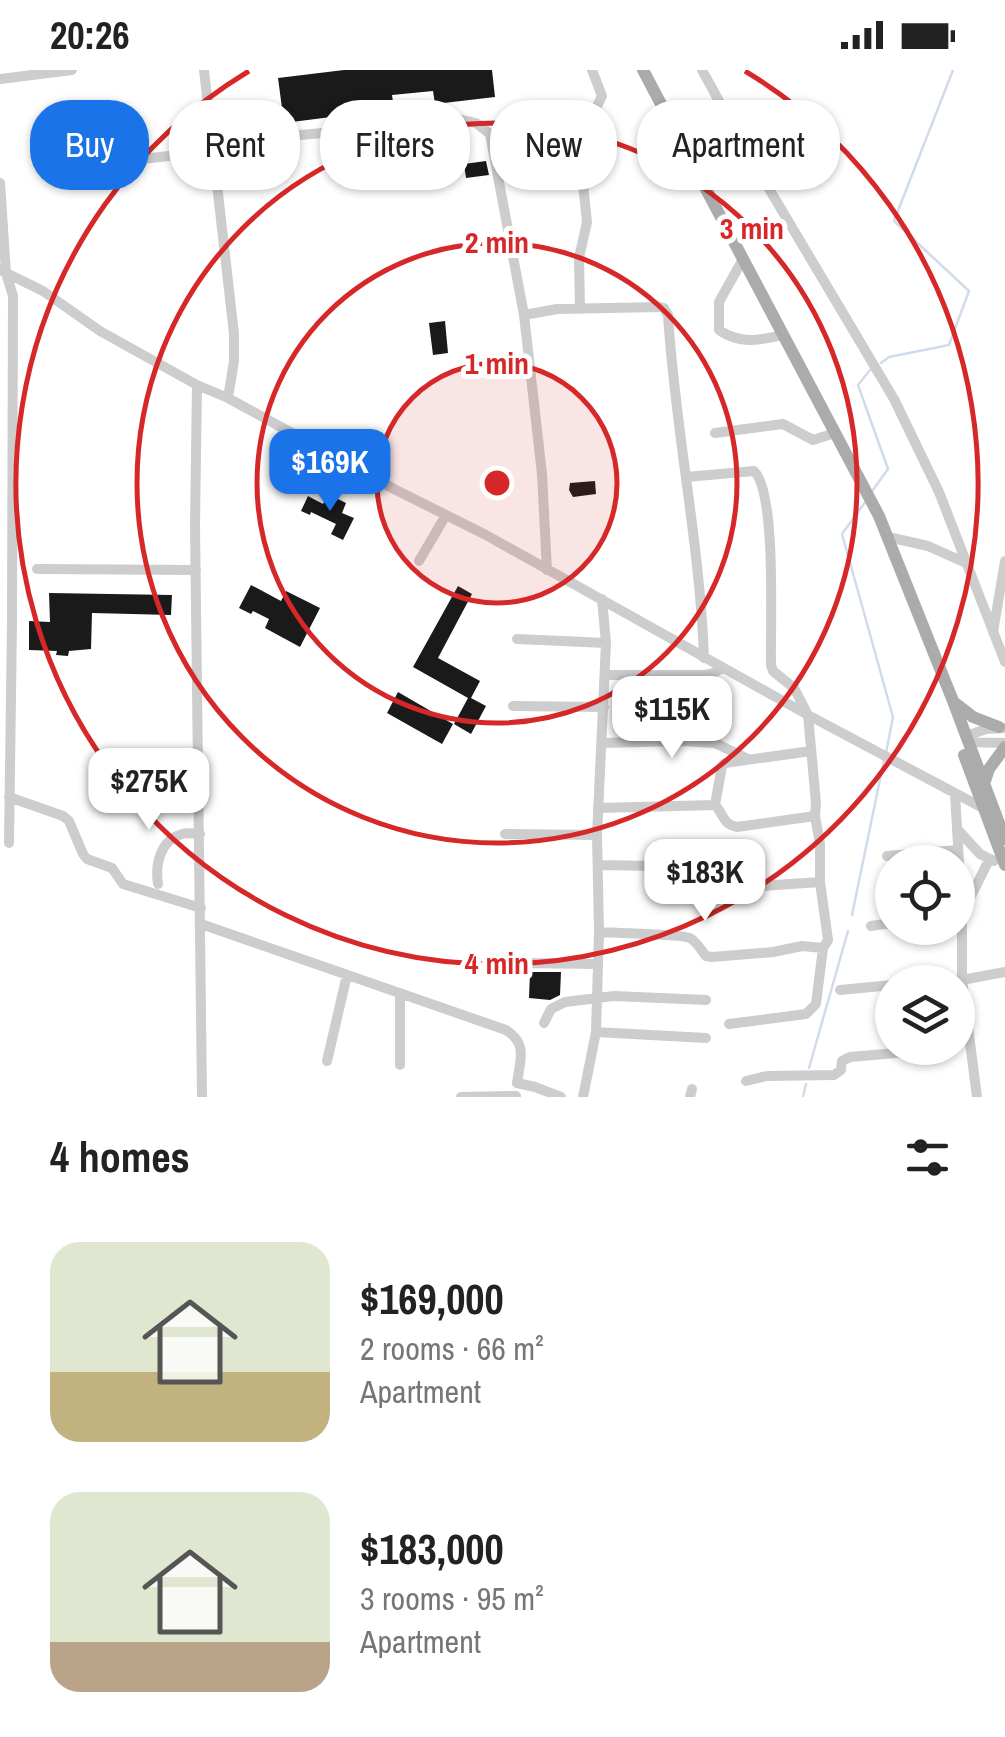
<!DOCTYPE html>
<meta charset="utf-8">
<style>
body{margin:0;font-family:"Archivo Narrow",sans-serif;background:#f6f6f6;color:#222;height:100vh;display:flex;flex-direction:column;font-size:38px;white-space:nowrap}
*{box-sizing:border-box;margin:0}
p{font-size:32px;color:#767676}
.icon{flex:none;width:55px;height:55px;fill:none;stroke:currentColor;stroke-width:2;stroke-linecap:round;stroke-linejoin:round}
.map{position:relative;height:1027px;overflow:hidden}
.drawer{display:flex;flex-direction:column;background:#fff;flex:1}
.drawer>*{flex:none}
.top-card{position:absolute;left:30px;top:30px;width:945px;height:90px;display:flex;gap:20px}
.buttons{position:absolute;left:875px;top:775px;display:grid;gap:20px}
.buttons a{display:grid;place-items:center;width:100px;height:100px;border-radius:50%;background:#fff;box-shadow:0 2px 8px #0004;font-size:50px}
.price{position:absolute;translate:-50% -85px;padding:0 22px;border-radius:20px;background:#fff;color:#222;font-size:32px;line-height:65px;filter:drop-shadow(0 2px 5px #0008)}
.price::after{content:'';position:absolute;left:50%;top:60px;width:30px;height:22px;margin-left:-15px;background:inherit;clip-path:polygon(0 0,100% 0,50% 100%)}
.price.current{background:#1a73e8;color:#fff}
ul{padding:0;list-style:none}
li{display:flex;align-items:center;gap:30px;height:250px;padding:0 50px}
li span{display:grid;place-items:center;flex:none;width:280px;height:200px;border-radius:30px;color:#555}
li>.icon{margin-inline-start:auto}
span .icon{width:120px;height:120px;fill:#fffc;stroke-width:1}
li b{font-size:42px}
h2{display:flex;justify-content:space-between;align-items:center;height:120px;padding:0 50px;font-size:42px}
.chip{padding:0 35px;border-radius:40px;background:#fff;box-shadow:0 2px 8px #0004;font-size:35px;line-height:90px}
.chip.current{background:#1a73e8;color:#fff}
.status{display:flex;justify-content:space-between;align-items:center;height:70px;padding:0 50px;background:#fff;direction:ltr}
.status svg{height:28px;fill:currentColor}
.map>svg:first-child{display:block}
</style>
<div class="status"><b>20:26</b><svg viewBox="0 0 49 12"><path d="M0 12V9h3v3zM5 12V6h3v6zM10 12V3h3v9zM15 12V0h3v12zM26 1h20v11H26zM47 4h2v5h-2z"/></svg></div>
<div class="map">
<svg width="1005" height="1027" viewBox="0 0 1005 1027">
<rect width="100%" height="100%" fill="#fff"/>
<g fill="none" stroke-linecap="round" stroke-linejoin="round">
<path stroke="#d1dbeb" stroke-width="2.5" d="M881 293 889 287 949 275 969 221 894 151 953 0
M870 300 858 315 888 399 873 420
M866 431 842 464 893 647 886 683
M852 845 884 690
M809 998 848 861
M803 1027 806 1014"/>
</g>
<path fill="#1a1a1a" d="M344 0H492L495 27 435 34 433 21 392 25 394 39 284 53 278 8Z
M486 91 489 105 466 108 464 94Z
M445 251 448 283 433 285 429 253Z
M595 411 596 424 573 427 569 420 570 413Z
M328 424 346 433 342 443 354 448 343 470 331 464 336 454 311 442 310 445 301 441 308 426 323 434Z
M251 515 281 531 286 521 320 538 300 577 265 558 269 549 253 541 251 544 239 538Z
M458 516 472 524 438 588 480 611 471 628 486 636 471 664 454 654 468 628 413 597Z
M49 523 172 525 171 545 92 543 91 579 69 581 68 586 56 585 57 581 29 580V551L50 552Z
M398 622 453 654 442 674 387 643Z
M530 902H561L560 925 550 930 529 928Z"/>
<g fill="none" stroke-linecap="round" stroke-linejoin="round">
<path stroke="#cdcdcd" stroke-width="10" d="M204 0 234 264V291L228 328
M702 0 746 80 894 329 939 422 1005 592
M0 9 72 0
M213 73 463 50 476 53 490 64 524 245
M133 90 214 81
M0 113 6 203 13 226 12 551 9 773
M743 189 719 232V260C741 275 759 270 784 265
M0 200 43 221 100 261 197 315 228 328 394 419 486 465 808 645 985 739
M580 239 579 188 587 152 580 85 586 58 602 26 592 0
M197 315 195 455 202 1027
M715 363 783 354 813 370 835 363
M888 467 928 476 966 493
M419 491 446 445
M37 499 196 500
M547 500 542 404 524 245 557 239 660 237 664 238 668 245C675 360 700 473 704 588
M993 562 1005 491
M517 569 606 573
M605 605H703L711 604 723 598
M513 636 604 637
M966 666 986 659 1005 658
M968 672 1005 673
M602 673 681 671 715 673 748 689
M955 724 962 843V910L977 1027
M9 727 63 746 69 751 83 784 87 789 112 798 123 814 201 838
M715 735 722 696 725 693 811 681
M598 738 715 735C724 744 722 754 737 757L815 746 816 733 808 645 794 618 773 601 771 595C770 559 777 423 754 401L686 407
M958 760 980 784 994 791
M505 764 597 765
M887 786 958 780
M599 795 710 797 718 801 723 816 730 818 820 812
M158 814C155 795 160 770 182 764 188 762 194 764 200 764
M963 842 989 790
M201 854 506 960C528 974 520 990 517 1013L535 1017 561 1027
M871 856 892 853
M599 862C612 863 683 864 690 868 697 872 701 880 706 886L712 887 773 882 802 876 823 878 828 870 820 812V774L815 746
M517 893 598 894
M928 912 962 910 1005 902
M840 920 892 915
M400 923V995
M544 953 551 939 565 932 614 926 706 930
M729 954 806 944 816 934 823 878
M596 962 706 968
M327 991 347 905
M746 1011 767 1006 834 1005 841 1000 842 991 850 987 954 978
M461 1027 516 1026
M583 1027 596 962 599 862 597 765 606 573 602 529
M690 1027 692 1019"/>
<path stroke="#ababab" stroke-width="12" d="M643 0 879 446 953 631 1005 769
M955 633 973 647 999 657
M964 685 1005 795
M984 714 989 699 1005 677"/>
</g>
<circle cx="497" cy="413" r="120" fill="#d62828" fill-opacity=".12"/>
<g fill="none" stroke="#d62828" stroke-width="5">
<circle cx="497" cy="413" r="120"/>
<circle cx="497" cy="413" r="240"/>
<circle cx="497" cy="413" r="360"/>
<path d="M745 1A481 481 0 1 1 249 1"/>
</g>
<circle cx="497" cy="413" r="15" fill="#d62828" stroke="#fff" stroke-width="5"/>
<g font-size="30" text-anchor="middle" font-weight="bold" fill="#d62828" stroke="#fff" stroke-width="10" stroke-linejoin="round" paint-order="stroke">
<text x="752" y="169">3 min</text>
<text x="497" y="183">2 min</text>
<text x="497" y="304">1 min</text>
<text x="497" y="904">4 min</text>
</g>
</svg>
<div class="buttons">
<a><svg class="icon" aria-label="locate" viewBox="0 0 24 24"><circle cx="12" cy="12" r="6"/><path d="M12 2v4M12 18v4M2 12h4M18 12h4"/></svg></a>
<a><svg class="icon" aria-label="layers" viewBox="0 0 24 24"><path d="M12 4l9 5-9 5-9-5zM3 14l9 5 9-5"/></svg></a>
</div>
<b class="price current" style="left:330px;top:444px">$169K</b>
<b class="price" style="left:672px;top:691px">$115K</b>
<b class="price" style="left:149px;top:763px">$275K</b>
<b class="price" style="left:705px;top:854px">$183K</b>
<div class="top-card">
<a class="chip current">Buy</a>
<a class="chip">Rent</a>
<a class="chip">Filters</a>
<a class="chip">New</a>
<a class="chip">Apartment</a>
</div>
</div>
<section class="drawer">
<h2>4 homes<svg class="icon" aria-label="filters" viewBox="0 0 24 24"><path d="M4 7h16M4 17h16"/><circle cx="9" cy="7" r="2"/><circle cx="15" cy="17" r="2"/></svg></h2>
<ul>
<li><span style="background:linear-gradient(#dfe7d0 65%,#c2b280 0)"><svg class="icon" aria-label="home" viewBox="0 0 24 24"><path d="M3 11l9-7 9 7M6 9v11h12V9"/></svg></span><div><b>$169,000</b><p>2 rooms · 66 m²</p><p>Apartment</p></div></li>
<li><span style="background:linear-gradient(#dfe7d0 75%,#b9a48a 0)"><svg class="icon" aria-label="home" viewBox="0 0 24 24"><path d="M3 11l9-7 9 7M6 9v11h12V9"/></svg></span><div><b>$183,000</b><p>3 rooms · 95 m²</p><p>Apartment</p></div></li>
</ul>
</section>
